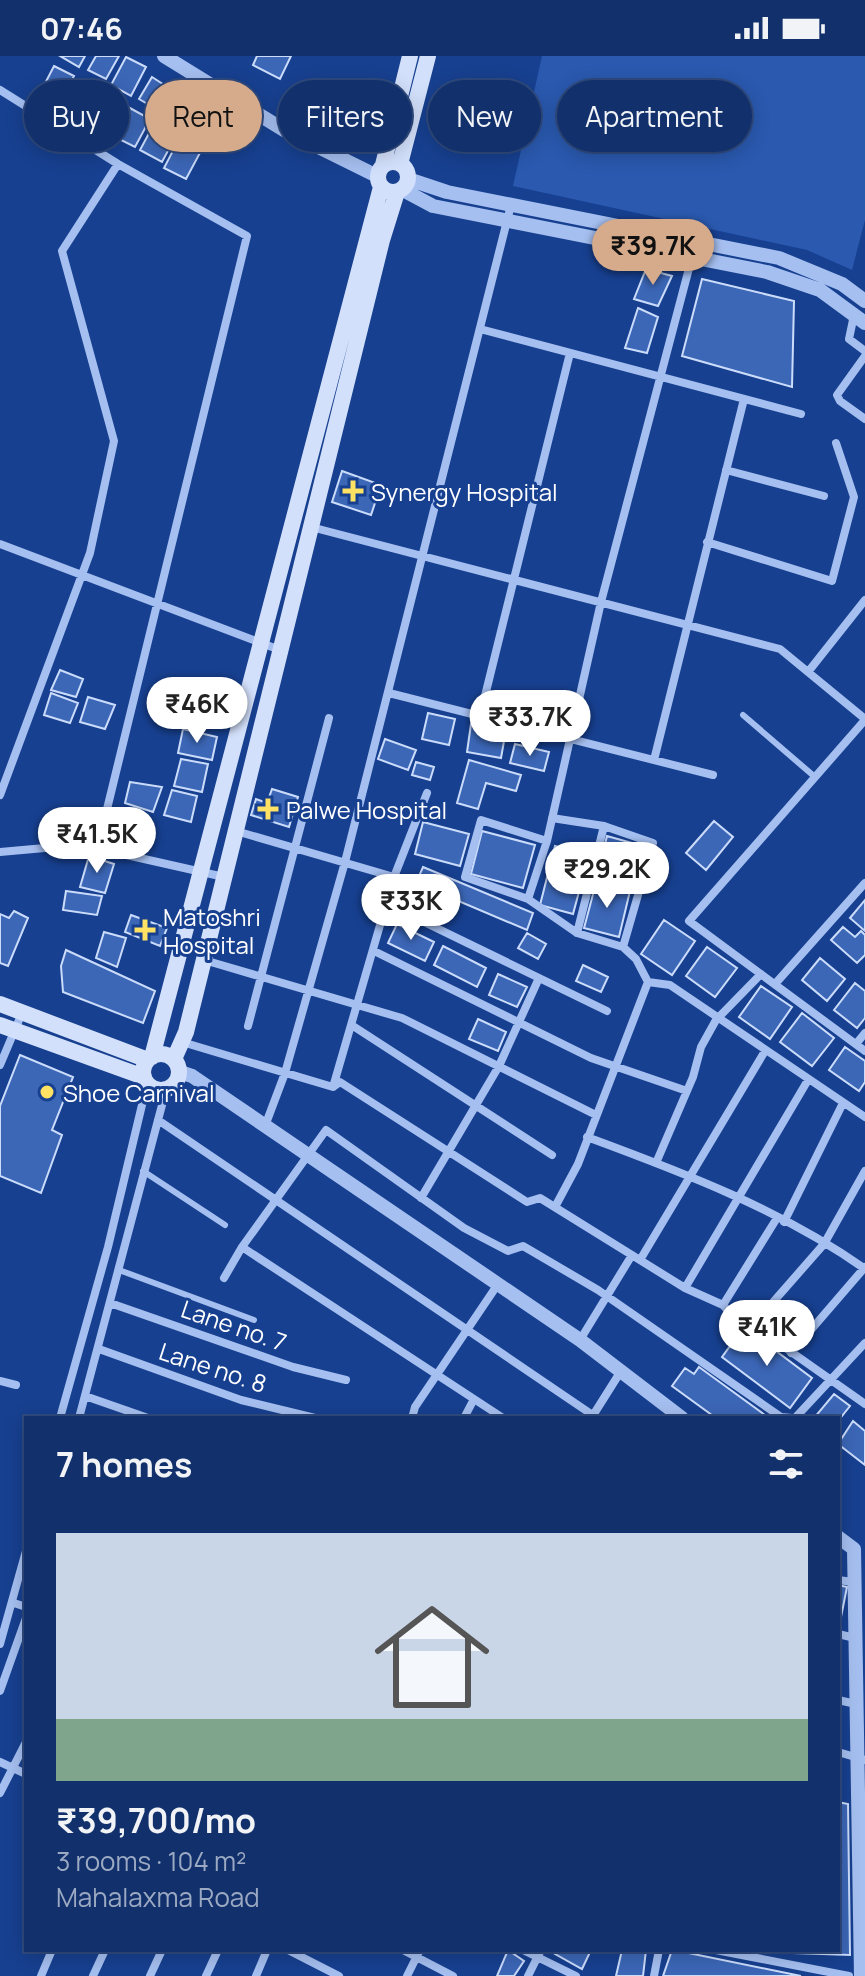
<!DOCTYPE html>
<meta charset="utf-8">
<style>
body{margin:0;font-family:Manrope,sans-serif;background:#1a3872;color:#f1f3f6;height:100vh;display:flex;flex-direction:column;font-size:30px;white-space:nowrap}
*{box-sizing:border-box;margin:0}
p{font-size:26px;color:#9ca9c2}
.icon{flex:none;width:44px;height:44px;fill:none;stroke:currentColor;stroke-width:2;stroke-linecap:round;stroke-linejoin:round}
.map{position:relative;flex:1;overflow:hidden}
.sheet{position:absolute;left:24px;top:1360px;width:816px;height:536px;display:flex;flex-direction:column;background:#11306c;border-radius:0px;box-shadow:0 4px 20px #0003,0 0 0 2px #304b7f}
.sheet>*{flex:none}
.banner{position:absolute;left:24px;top:24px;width:818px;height:72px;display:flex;gap:16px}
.price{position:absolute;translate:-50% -68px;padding:0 18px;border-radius:28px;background:#fff;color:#222;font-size:26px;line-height:52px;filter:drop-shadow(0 2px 4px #0008)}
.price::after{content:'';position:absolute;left:50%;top:48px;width:24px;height:18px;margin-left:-12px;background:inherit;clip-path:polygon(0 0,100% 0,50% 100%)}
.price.current{background:#d6ab8b;color:#111}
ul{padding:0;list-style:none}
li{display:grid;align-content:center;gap:16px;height:424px;padding:0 32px}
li+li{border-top:2px solid #304b7f}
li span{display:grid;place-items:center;height:248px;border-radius:0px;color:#555}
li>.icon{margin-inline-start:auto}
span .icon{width:144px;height:144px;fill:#fffc;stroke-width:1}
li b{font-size:34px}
h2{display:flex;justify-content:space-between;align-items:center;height:96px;padding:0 32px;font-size:34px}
.pill{padding:0 28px;border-radius:36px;background:#11306c;box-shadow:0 4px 20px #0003,0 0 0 2px #304b7f;font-size:28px;line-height:72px}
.pill.current{background:#d6ab8b;color:#111}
.status{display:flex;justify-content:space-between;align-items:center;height:56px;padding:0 40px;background:#11306c;direction:ltr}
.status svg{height:22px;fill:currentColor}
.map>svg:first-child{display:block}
</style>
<div class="status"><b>07:46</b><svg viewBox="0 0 49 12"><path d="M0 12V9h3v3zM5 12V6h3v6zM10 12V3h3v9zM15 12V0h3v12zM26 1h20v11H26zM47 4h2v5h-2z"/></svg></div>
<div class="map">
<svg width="865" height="1920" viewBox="0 0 865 1920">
<rect width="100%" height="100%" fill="#174090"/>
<path fill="#2a59af" d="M542 0H865V164L852 214 807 194 513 130Z"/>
<path fill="#3c67b7" stroke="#cbdcfb" stroke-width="2" d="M60 0H85L79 11Z
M96 0H119L106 23 88 14Z
M257 0H291L280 23 253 9Z
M126 1 146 11 131 40 111 29Z
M54 10 74 20 59 49 39 39Z
M152 21 169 32 156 53 139 43Z
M79 25 99 35 84 63 64 53Z
M176 28 198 39 183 68 161 56Z
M105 36 126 48 107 83 86 71Z
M200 43 222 55 207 83 185 71Z
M128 51 150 63 135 91 113 80Z
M155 66 177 78 162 106 140 94Z
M179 83 201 95 186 123 164 112Z
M646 213 672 220 658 250 634 243Z
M702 223 794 245 792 331 682 300Z
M638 252 658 261 647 297 625 292Z
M342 415 381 429 371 459 332 446Z
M60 614 83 623 76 641 51 634Z
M51 637 78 647 70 667 44 659Z
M88 641 115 649 105 673 80 666Z
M428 657 455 663 449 689 422 683Z
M471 668 506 674 501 702 467 696Z
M183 673 217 681 212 704 178 697Z
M385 683 416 694 408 714 378 703Z
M515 688 549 696 544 715 510 707Z
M181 703 208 708 202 736 174 730Z
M469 704 521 719 516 735 486 727 478 753 457 747Z
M416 706 434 711 430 724 412 719Z
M130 726 162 731 153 756 125 747Z
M272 733 298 741 289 771 251 759 256 743 267 747Z
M172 734 197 740 191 766 164 759Z
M714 765 733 781 706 814 686 797Z
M423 766 469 778 460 810 415 798Z
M482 775 535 789 523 832 471 818Z
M607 780 646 791 637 824 618 819 622 806 602 800Z
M555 790 589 799 573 858 540 849Z
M89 800 114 808 105 837 80 831Z
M423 811 533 857 527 874 416 827Z
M596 827 630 835 619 881 584 872Z
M66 835 102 840 97 859 63 854Z
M865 844V875L850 862Z
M14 855 28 862 8 910 0 907V858L9 862Z
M131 859 167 872 160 890 125 876Z
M664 864 695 885 672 919 641 898Z
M397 868 434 886 425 905 388 887Z
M843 871 855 881 861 875 865 879V899L857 907 831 884Z
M104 876 126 882 117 911 96 902Z
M527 877 546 888 538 903 518 892Z
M443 890 486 912 477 931 434 909Z
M707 891 737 912 715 941 686 920Z
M66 894 155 935 143 967 63 936 61 910Z
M820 902 845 923 827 945 802 924Z
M583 909 608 921 601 936 576 925Z
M498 918 527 931 517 951 489 939Z
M855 927 865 935V962L857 972 834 954Z
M761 930 792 951 770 983 739 961Z
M802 957 834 982 812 1010 780 986Z
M478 963 506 976 498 995 469 983Z
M845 991 865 1005V1026L859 1035 829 1014Z
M20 999 73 1021 52 1074 62 1079 41 1137 0 1120V1050Z
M744 1271 812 1322 790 1352 722 1301Z
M699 1311 769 1362H716L672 1330 685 1312 694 1318Z
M834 1338 850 1350 838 1365 814 1362Z
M853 1365 865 1375V1409L838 1388Z
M838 1529 847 1531 839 1571 838 1570Z
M838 1746 848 1748 850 1899 793 1897V1894H838Z
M508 1894 524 1905 514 1920H497Z
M548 1894H591L582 1913Z
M622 1894H646L643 1920H616Z
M672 1894H674L801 1920H663Z"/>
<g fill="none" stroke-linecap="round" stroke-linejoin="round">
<path stroke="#a5bff0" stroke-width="6" d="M743 659 815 721
M143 1115 225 1169
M119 1214 254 1264"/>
<path stroke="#a5bff0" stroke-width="8" d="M0 34 118 108 247 180 97 794
M854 259 849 283 865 295
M480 273 801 358
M865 300 837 339 840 345 865 363
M726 414 824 440
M311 471 780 593 865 663
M707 486 832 525 854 441 836 387
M0 488 280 594
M808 616 865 544
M389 637 713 719
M480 660 570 297
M865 664 689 865 865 995
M654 704 744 343
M0 739 90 497 114 385 62 195 118 108
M552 762 604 770 653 787 623 891
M236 775 394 821
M547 785 481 764 465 821 528 843 577 877 623 891 636 903 648 926
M0 796 67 790 122 798 224 821
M528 843 547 785 601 546 692 201
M387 848 607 955
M577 877 604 770
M374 895 591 1002 687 1035
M204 904 402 962 596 1059
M775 928 865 827
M248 970 329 662
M353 970 552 1099
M182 986 333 1031 340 1026 527 1146 540 1142 685 1232 723 1249 740 1268 753 1269 865 1348
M856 988 865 977
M0 1009 22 957
M333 1031 394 821 427 737
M158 1064 597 1362
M265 1070 285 1017 345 806 511 149
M587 1081C682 1116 782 1154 865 1213
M656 1107 693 1021 701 991 716 964 761 918
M421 1142 499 1010 539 922
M555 1151 578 1108 648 926 670 929 865 1061
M784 1166 843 1047
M242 1191 326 1074 464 1172 508 1195 523 1190 598 1234 781 1361 792 1362
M640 1204 765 995
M224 1222 242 1191 503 1362
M685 1232 808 1024
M110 1247 293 1311 346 1324
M723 1249 777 1162
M753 1269 824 1188 865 1115
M580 1284 632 1199
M99 1293 241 1344 315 1362
M791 1297 865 1211
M0 1325 16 1329
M85 1340 148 1362
M592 1361 621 1315
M60 1362 108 1191 147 1028
M79 1362 166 1034
M412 1362 415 1351 498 1228
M464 1362 474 1343
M795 1362 865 1287
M838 1524 853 1526
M14 1547 26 1551
M838 1578 855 1582
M0 1588 26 1495
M0 1635 26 1562
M838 1644 856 1648
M838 1696 865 1704
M0 1706 26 1718
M0 1737 26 1686
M288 1894 339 1920
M403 1894 453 1920
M523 1894 576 1920
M716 1894 849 1920
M41 1920 52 1894
M93 1920 105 1894
M150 1920 162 1894
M206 1920 218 1894
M256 1920 267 1894
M407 1920 420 1894
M528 1920 541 1894
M654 1920 659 1894"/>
<path stroke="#a5bff0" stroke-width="14" d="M164 0 284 74 377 120
M408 123 447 136 779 202 842 228 865 245
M403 134 433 150 767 216 820 234 865 267
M180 1016 192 1020 580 1284 682 1362
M838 1481 854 1493 861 1920"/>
<path stroke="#d3e0fb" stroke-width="16" d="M378 121a15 15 0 1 1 30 0a15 15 0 1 1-30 0Z
M400 108 428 0
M383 109 410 0
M0 948 148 1004
M0 969 144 1021
M143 1016a18 18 0 1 1 36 0a18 18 0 1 1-36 0Z
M152 1001 381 131
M174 1003 186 976 382 184 397 136"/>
</g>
<g fill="#ffe163" stroke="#174090" stroke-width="3">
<path d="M349 423h8v8h8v8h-8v8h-8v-8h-8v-8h8z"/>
<path d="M264 741h8v8h8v8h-8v8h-8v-8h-8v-8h8z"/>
<path d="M141 862h8v8h8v8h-8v8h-8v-8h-8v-8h8z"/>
<circle cx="47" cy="1036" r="8"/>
</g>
<g text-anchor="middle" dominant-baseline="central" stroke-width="6" stroke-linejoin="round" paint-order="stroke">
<g font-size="24" fill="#fff" stroke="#174090" text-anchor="start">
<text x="371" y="435">Synergy Hospital</text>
<text x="286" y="753">Palwe Hospital</text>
<text x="163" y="860">Matoshri<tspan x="163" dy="28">Hospital</tspan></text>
<text x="63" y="1036">Shoe Carnival</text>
</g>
<g font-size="24" fill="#fff" stroke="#174090">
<text transform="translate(234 1269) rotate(19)">Lane no. 7</text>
<text transform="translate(213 1311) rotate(18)">Lane no. 8</text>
</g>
</g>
</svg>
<b class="price current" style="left:653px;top:231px">₹39.7K</b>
<b class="price" style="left:197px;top:689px">₹46K</b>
<b class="price" style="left:530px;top:702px">₹33.7K</b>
<b class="price" style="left:97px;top:819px">₹41.5K</b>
<b class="price" style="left:607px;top:854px">₹29.2K</b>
<b class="price" style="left:411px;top:886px">₹33K</b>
<b class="price" style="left:767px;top:1312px">₹41K</b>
<div class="banner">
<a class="pill">Buy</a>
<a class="pill current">Rent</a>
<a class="pill">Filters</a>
<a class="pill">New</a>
<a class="pill">Apartment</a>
</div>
<section class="sheet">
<h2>7 homes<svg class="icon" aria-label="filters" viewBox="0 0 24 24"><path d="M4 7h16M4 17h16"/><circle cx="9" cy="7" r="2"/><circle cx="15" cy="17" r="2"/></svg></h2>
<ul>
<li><span style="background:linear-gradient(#c9d6e8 75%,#7fa58c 0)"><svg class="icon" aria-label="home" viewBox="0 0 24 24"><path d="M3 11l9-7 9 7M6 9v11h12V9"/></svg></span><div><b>₹39,700/mo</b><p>3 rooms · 104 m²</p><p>Mahalaxma Road</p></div></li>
</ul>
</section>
</div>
